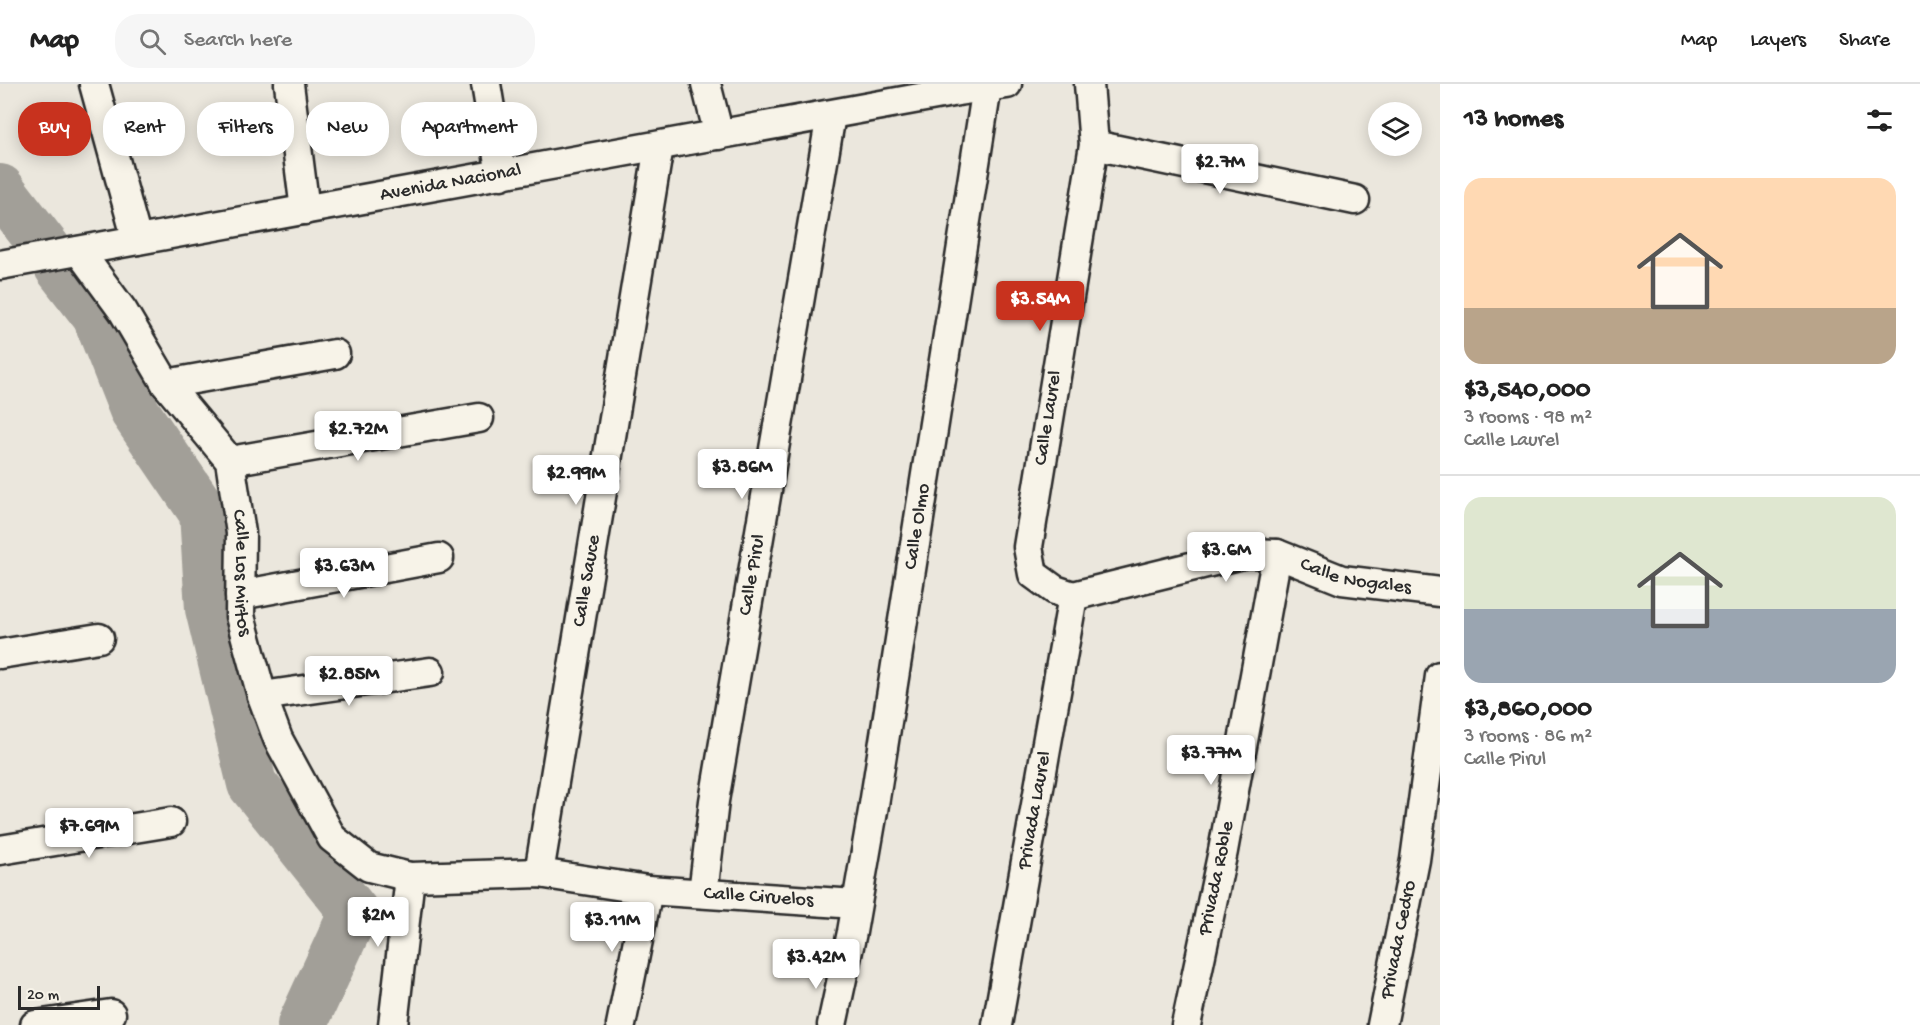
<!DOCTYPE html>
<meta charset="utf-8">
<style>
body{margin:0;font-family:"Gochi Hand",sans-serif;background:#f6f6f6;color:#222;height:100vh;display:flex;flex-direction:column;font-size:22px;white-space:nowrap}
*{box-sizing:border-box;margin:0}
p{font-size:20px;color:#767676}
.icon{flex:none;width:33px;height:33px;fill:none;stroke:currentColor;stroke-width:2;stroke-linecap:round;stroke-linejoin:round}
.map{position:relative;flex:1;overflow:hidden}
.sheet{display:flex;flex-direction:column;background:#fff;width:480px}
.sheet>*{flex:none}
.top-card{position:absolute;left:18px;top:18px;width:570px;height:54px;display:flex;gap:12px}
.controls{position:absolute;left:1368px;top:18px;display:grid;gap:12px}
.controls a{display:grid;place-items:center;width:54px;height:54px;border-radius:50%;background:#fff;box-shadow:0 3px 15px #0003;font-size:30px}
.scale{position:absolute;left:18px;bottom:15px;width:82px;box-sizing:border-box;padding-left:6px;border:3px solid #2b2b2b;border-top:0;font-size:16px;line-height:21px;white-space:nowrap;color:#2b2b2b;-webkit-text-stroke:4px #f7f3e8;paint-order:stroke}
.price{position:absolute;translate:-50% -51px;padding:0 14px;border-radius:6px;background:#fff;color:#222;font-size:20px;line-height:39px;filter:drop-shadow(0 2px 3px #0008)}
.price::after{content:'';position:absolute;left:50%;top:36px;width:18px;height:14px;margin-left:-9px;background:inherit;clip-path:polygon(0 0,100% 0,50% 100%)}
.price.current{background:#c8321e;color:#fff}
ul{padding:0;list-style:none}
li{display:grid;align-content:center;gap:12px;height:318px;padding:0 24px}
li+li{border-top:2px solid #e0e0e0}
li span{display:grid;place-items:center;height:186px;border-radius:18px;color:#555}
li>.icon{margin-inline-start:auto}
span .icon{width:108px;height:108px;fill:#fffc;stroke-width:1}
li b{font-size:26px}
h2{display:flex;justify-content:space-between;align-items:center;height:72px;padding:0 24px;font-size:26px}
.tag{padding:0 21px;border-radius:24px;background:#fff;box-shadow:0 3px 15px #0003;font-size:21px;line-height:54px}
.tag.current{background:#c8321e;color:#fff}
header{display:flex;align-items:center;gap:36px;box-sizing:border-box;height:84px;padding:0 30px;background:#fff;border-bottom:2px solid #e0e0e0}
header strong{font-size:28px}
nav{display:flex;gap:33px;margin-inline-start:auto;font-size:21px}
.search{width:420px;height:54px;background:#f6f6f6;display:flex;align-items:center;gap:15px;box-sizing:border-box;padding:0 21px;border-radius:24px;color:#767676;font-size:22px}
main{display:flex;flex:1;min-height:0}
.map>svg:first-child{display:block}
</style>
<header>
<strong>Map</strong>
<div class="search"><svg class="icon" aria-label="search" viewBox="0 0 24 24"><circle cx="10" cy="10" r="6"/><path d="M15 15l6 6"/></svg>Search here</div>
<nav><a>Map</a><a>Layers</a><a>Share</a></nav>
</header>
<main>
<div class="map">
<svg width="1440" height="941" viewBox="0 0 1440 941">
<rect width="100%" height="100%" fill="#ebe7dd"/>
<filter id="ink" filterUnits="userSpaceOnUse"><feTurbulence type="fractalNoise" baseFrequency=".0167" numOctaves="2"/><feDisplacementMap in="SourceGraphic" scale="12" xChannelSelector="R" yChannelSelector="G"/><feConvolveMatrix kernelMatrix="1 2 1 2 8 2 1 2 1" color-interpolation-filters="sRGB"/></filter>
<g filter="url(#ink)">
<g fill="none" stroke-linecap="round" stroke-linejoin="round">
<path stroke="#a29f98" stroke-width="50" d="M0 105 47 166
M59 183 97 232 135 328 204 429 210 525 252 700 354 828 302 941"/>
<defs>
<g id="minor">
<path d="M94 0 137 156"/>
<path d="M289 0 305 126"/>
<path d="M486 0 501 91"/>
<path d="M706 0 719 51"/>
<path id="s1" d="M1089 0 1094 61 1028 463 1033 490 1055 506 1073 512 1247 469 1277 470 1342 496 1440 508"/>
<path d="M1094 61 1355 116"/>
<path id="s2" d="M79 167 123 227 166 300 230 377 241 449 240 532 262 612 278 655 332 754 369 783 410 793 539 789 648 806 856 820"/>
<path id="s3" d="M0 181 958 7 1007 0"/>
<path d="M166 300 335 270"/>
<path d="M230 377 479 334"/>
<path d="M240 511 439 474"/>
<path d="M0 570 99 554"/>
<path d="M262 612 430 588"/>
<path d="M0 766 171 738"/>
<path id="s4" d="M539 789 659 62"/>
<path id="s5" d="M703 809 714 717 831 31"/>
<path d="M35 941 111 930"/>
<path d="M393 941 410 793"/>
<path d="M621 941 648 806"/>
<path id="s6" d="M832 941 852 848 873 727 987 3"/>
<path id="s7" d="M997 941 1073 512"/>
<path id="s8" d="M1186 941 1223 767 1277 470"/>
<path id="s9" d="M1382 941 1415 776 1440 592"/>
</g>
</defs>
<use href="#minor" stroke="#2b2b2b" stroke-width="33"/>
<use href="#minor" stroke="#f7f3e8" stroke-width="28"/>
</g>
</g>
<g text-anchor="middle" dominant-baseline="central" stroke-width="4.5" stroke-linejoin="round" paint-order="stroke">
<g font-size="20" fill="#2b2b2b" stroke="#f7f3e8">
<text stroke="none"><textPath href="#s3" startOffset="458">Avenida Nacional</textPath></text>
<text transform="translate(1049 334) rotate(-81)">Calle Laurel</text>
<text stroke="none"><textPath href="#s6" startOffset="506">Calle Olmo</textPath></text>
<text stroke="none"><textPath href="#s2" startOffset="372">Calle Los Mirtos</textPath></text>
<text stroke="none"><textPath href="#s5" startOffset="322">Calle Pirul</textPath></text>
<text stroke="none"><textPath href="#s1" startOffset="834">Calle Nogales</textPath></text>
<text stroke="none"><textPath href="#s4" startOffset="296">Calle Sauce</textPath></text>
<text stroke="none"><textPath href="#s7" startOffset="218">Privada Laurel</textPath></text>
<text stroke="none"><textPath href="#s8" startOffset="150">Privada Roble</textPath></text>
<text stroke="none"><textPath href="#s2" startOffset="1096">Calle Ciruelos</textPath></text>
<text stroke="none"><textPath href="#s9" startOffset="87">Privada Cedro</textPath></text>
</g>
</g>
</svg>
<div class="controls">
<a><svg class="icon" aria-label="layers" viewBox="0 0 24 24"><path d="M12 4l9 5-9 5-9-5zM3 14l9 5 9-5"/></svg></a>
</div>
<div class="scale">20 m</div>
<b class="price" style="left:1220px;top:111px">$2.7M</b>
<b class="price current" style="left:1040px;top:248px">$3.54M</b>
<b class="price" style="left:358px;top:378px">$2.72M</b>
<b class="price" style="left:742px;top:416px">$3.86M</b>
<b class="price" style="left:576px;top:422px">$2.99M</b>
<b class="price" style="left:1226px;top:499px">$3.6M</b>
<b class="price" style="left:344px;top:515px">$3.63M</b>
<b class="price" style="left:349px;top:623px">$2.85M</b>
<b class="price" style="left:1211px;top:702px">$3.77M</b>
<b class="price" style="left:89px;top:775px">$7.69M</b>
<b class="price" style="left:378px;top:864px">$2M</b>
<b class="price" style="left:612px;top:869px">$3.11M</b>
<b class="price" style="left:816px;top:906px">$3.42M</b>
<div class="top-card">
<a class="tag current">Buy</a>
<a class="tag">Rent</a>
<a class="tag">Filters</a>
<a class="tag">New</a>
<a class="tag">Apartment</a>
</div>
</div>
<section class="sheet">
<h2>13 homes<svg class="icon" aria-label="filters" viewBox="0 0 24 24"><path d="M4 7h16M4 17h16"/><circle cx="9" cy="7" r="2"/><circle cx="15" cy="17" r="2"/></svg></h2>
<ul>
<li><span style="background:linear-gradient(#ffd9b3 70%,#b9a48a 0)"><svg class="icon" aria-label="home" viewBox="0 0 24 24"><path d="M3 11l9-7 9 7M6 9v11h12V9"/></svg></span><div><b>$3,540,000</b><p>3 rooms · 98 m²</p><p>Calle Laurel</p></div></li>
<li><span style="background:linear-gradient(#dfe7d0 60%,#9aa5b1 0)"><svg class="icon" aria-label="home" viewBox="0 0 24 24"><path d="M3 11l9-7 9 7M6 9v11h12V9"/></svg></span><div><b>$3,860,000</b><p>3 rooms · 86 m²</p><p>Calle Pirul</p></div></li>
</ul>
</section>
</main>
